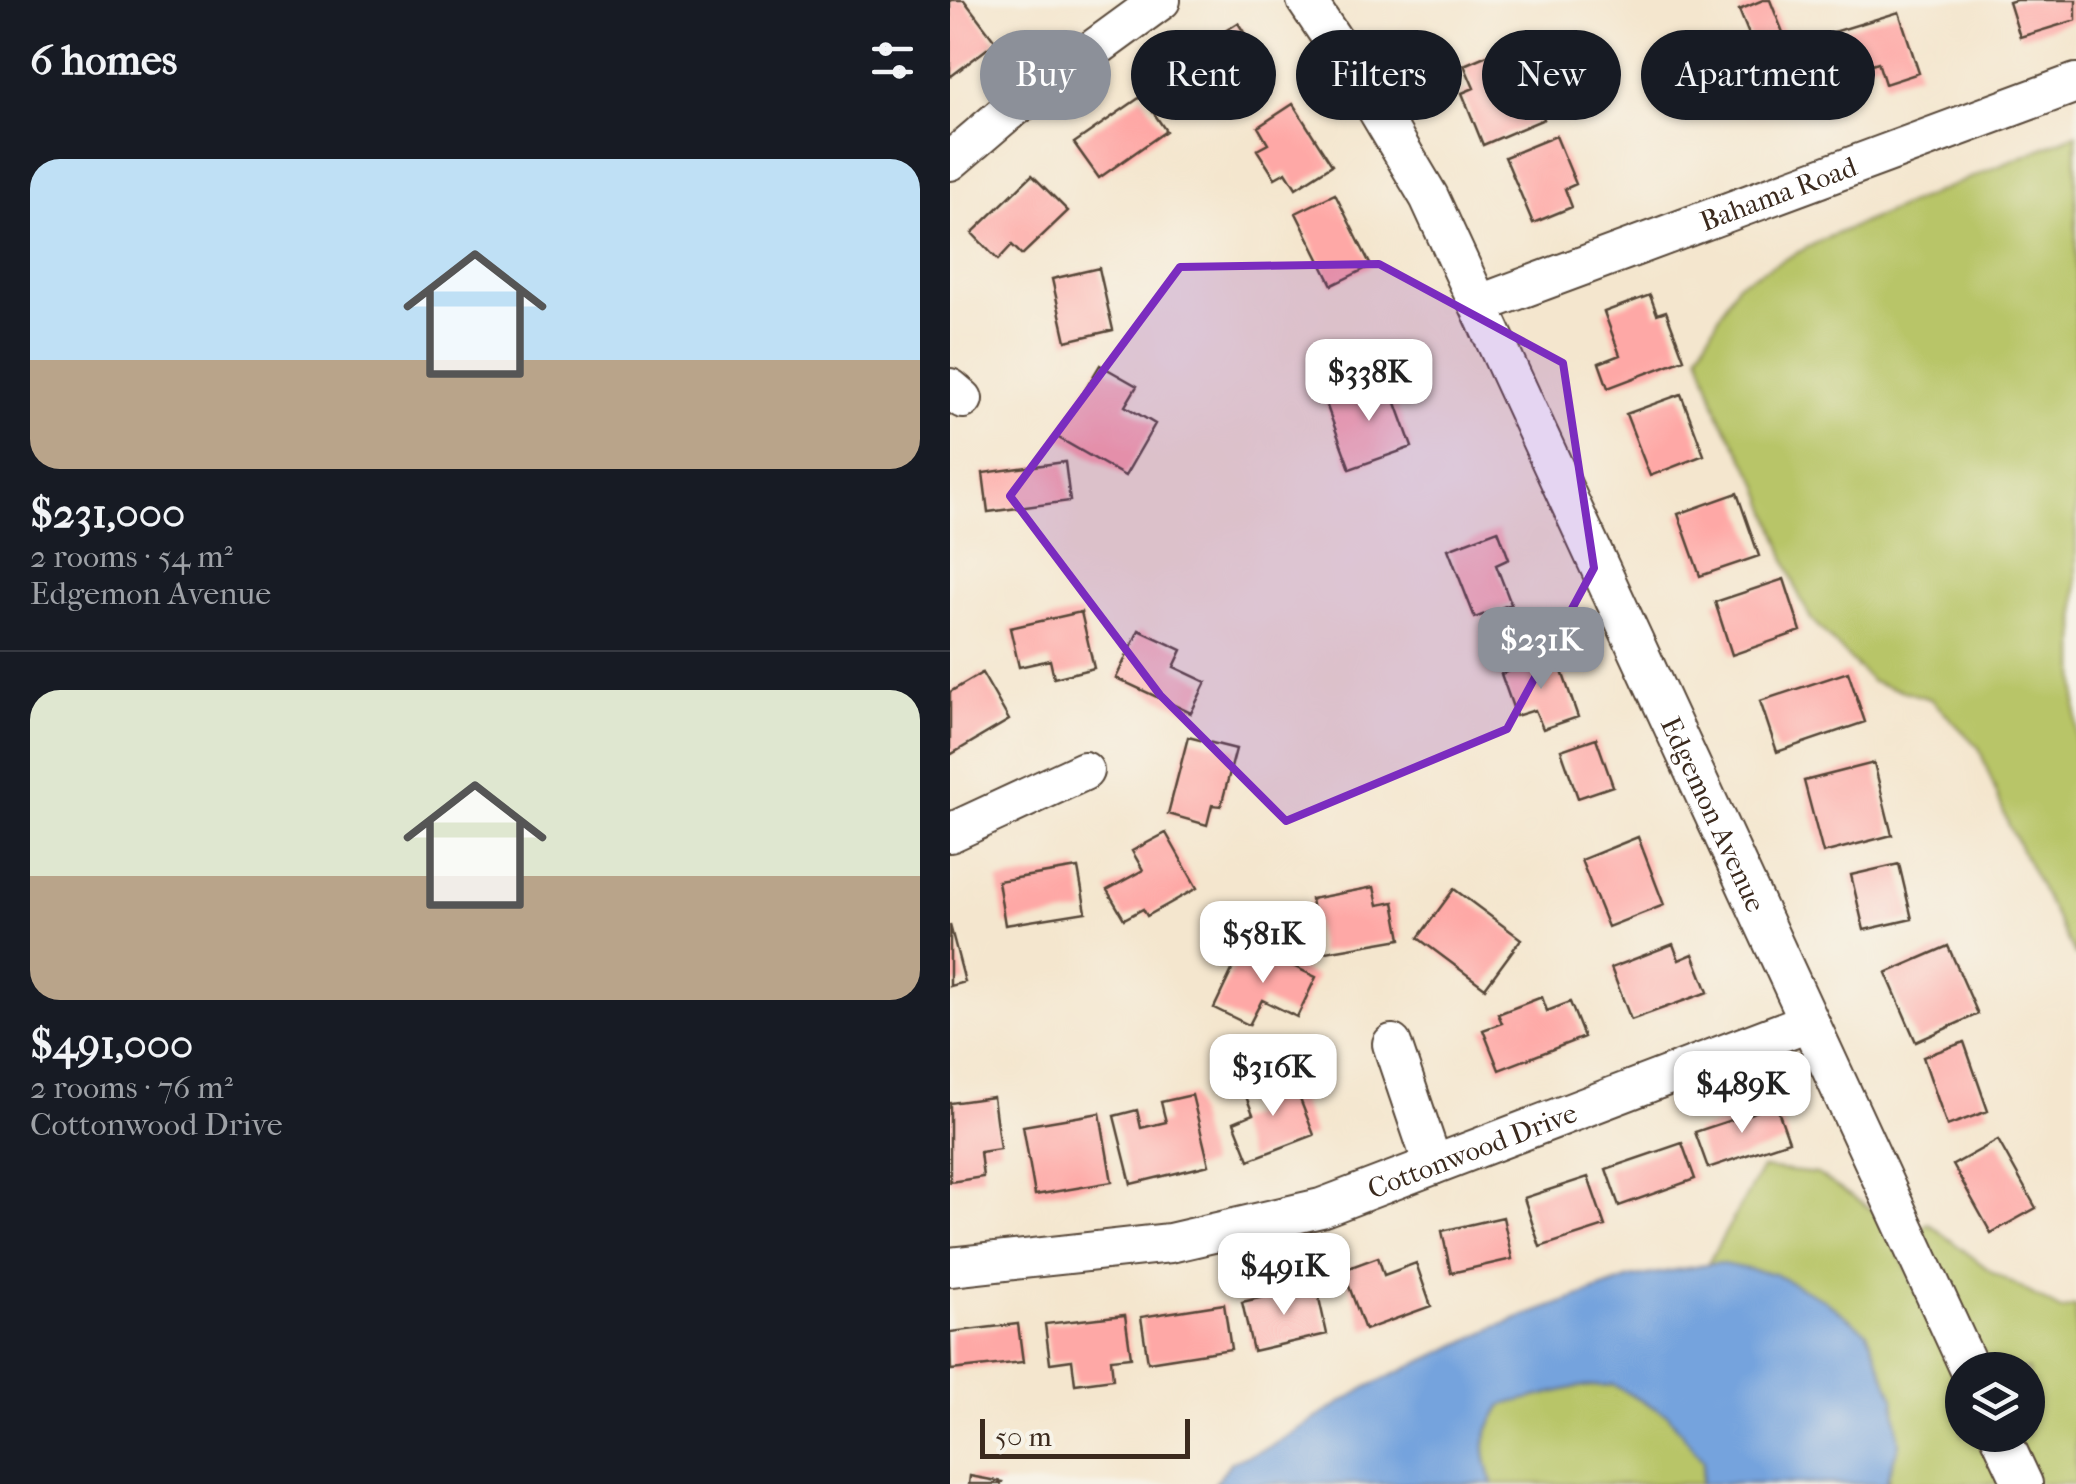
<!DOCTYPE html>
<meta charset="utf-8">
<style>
body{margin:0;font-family:"IM FELL French Canon",serif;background:#20242c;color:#f1f3f6;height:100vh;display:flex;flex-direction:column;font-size:38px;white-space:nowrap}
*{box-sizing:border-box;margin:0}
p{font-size:32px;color:#9ea1a6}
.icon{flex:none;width:55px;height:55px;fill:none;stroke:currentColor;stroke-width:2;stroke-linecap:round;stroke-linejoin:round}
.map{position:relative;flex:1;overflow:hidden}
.drawer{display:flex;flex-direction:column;background:#171b24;width:950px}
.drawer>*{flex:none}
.banner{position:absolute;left:30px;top:30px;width:945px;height:90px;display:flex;gap:20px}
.fabs{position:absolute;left:995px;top:1352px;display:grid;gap:20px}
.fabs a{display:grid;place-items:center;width:100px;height:100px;border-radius:50%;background:#171b24;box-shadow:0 2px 8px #0004;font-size:50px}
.scale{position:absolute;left:30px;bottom:25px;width:210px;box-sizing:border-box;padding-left:10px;border:5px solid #3b2a1e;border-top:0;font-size:28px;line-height:35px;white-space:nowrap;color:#3b2a1e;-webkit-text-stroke:8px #f7f3e8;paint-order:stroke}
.price{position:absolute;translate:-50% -85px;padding:0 22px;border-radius:20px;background:#fff;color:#222;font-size:32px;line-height:65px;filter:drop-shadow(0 2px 5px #0008)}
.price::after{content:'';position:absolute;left:50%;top:60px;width:30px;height:22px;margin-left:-15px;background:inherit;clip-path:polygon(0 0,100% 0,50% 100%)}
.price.on{background:#8c9099;color:#fff}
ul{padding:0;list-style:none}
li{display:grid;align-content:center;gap:20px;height:530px;padding:0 30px}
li+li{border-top:2px solid #363941}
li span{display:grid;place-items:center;height:310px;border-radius:30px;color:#555}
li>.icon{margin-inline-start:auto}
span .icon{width:180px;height:180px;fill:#fffc;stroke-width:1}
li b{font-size:42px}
h2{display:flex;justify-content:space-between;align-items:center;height:120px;padding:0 30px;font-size:42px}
.tag{padding:0 35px;border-radius:45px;background:#171b24;box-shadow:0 2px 8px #0004;font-size:35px;line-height:90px}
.tag.on{background:#8c9099;color:#fff}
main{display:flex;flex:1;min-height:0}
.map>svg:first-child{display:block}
</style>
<main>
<section class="drawer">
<h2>6 homes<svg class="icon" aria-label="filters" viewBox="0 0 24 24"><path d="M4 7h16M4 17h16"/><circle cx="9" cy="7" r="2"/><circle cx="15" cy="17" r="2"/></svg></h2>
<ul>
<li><span style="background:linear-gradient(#bfe0f5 65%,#b9a48a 0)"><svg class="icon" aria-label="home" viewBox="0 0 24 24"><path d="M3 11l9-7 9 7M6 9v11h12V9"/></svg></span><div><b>$231,000</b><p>2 rooms · 54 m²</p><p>Edgemon Avenue</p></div></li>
<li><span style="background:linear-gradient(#dfe7d0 60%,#b9a48a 0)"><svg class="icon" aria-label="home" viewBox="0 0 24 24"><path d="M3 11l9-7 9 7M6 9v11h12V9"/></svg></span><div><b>$491,000</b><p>2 rooms · 76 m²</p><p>Cottonwood Drive</p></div></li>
</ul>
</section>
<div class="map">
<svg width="1126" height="1484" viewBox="0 0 1126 1484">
<rect width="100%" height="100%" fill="#f7f3e8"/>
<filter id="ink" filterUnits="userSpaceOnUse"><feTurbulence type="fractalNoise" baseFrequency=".01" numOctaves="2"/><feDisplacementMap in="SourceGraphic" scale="20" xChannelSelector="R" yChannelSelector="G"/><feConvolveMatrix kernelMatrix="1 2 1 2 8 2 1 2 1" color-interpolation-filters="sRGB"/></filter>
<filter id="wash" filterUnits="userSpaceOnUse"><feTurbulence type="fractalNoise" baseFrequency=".0048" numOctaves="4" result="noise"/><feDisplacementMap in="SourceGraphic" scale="40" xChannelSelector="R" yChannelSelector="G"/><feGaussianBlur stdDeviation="2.25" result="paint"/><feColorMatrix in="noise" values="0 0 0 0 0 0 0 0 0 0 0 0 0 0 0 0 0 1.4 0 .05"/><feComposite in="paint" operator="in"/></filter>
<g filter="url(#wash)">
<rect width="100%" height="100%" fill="#f4e6ce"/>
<path fill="#b8c567" stroke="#7a7842" stroke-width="2.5" d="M1126 134V957L1059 826 1029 748 981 699 922 682 861 619 847 591 809 484 769 415 749 353 787 284 874 239Z
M812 1168 867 1174 933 1217 1012 1388V1435H1035L1057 1484H935L939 1478 757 1265Z
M978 1223 1042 1272 1111 1310 1126 1306V1484H1089L1066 1435H1078V1370H1036L971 1228Z
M663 1385 718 1415 753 1461 751 1484H543C530 1447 532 1438 552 1405L627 1387Z"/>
<path fill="#74a3dd" stroke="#58667e" stroke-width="2.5" d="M767 1263 824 1274 873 1299 917 1332 944 1398 949 1445 935 1484H751L753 1461 718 1415 663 1385 627 1387 552 1405C532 1438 530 1447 543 1484H264L281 1462 320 1447 415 1388 546 1327 680 1278Z"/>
<g id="blocks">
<path fill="#fea8a6" d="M0 0H14L46 42 0 77Z
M813 0H820L840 50 810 62 789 10Z
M1066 0H1126V20L1070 37 1059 2Z
M949 12 969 73 935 84 928 62 886 75 874 35Z
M288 23 308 54 239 98 219 66Z
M563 44 594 119 533 145 512 93 524 88 514 65Z
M192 96 216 131 149 178 124 143Z
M343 104 382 165 346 188 336 172 325 178 307 150 318 144 308 127Z
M606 136 626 184 615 189 622 207 583 223 555 157Z
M82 175 118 211 72 255 62 245 48 260 22 233Z
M385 194 421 266 382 285 346 213Z
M149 268 163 330 116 341 102 279Z
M700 295 707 314 716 311 734 359 658 388 649 363 670 355 654 312Z
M150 365 187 386 175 406 205 424 175 476 107 437Z
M437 378 462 447 400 469 375 401Z
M731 394 754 455 700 476 676 414Z
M115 462 120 501 38 512 33 473Z
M787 493 809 556 750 576 728 514Z
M548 530 559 559 546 565 561 604 525 618 498 549Z
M834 579 851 631 782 655 765 602Z
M131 612 144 668 104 678 100 660 69 667 60 628Z
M189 630 232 650 224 667 256 682 241 713 166 678Z
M606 654 628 717 593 729 585 710 566 716 551 674Z
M898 672 915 722 827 752 810 701Z
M32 673 59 720 0 755V692Z
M238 737 286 749 271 806 262 805 257 825 218 814Z
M646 738 663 786 628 798 611 750Z
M924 763 942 835 873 853 854 781Z
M216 833 247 888 197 916 193 909 174 919 157 890 193 870 182 851Z
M688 837 714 905 658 927 631 860Z
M949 864 962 919 914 930 901 875Z
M128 868 136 912 55 925 48 881Z
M424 887 428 905 444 902 451 939 370 953 361 899Z
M504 889 571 939 535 988 468 938Z
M0 925 15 982 0 986Z
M295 943 366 977 347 1017 312 1000 299 1025 264 1008Z
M723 944 729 960 743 954 758 992 681 1020 661 968Z
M998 946 1028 1014 966 1042 936 973Z
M592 997 597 1011 620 1002 634 1037 549 1070 533 1030 552 1023 548 1014Z
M1014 1042 1038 1111 997 1126 973 1057Z
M341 1076 364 1135 299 1160 284 1122 303 1114 295 1094Z
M242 1095 259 1165 181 1184 164 1116 187 1110 191 1128 216 1122 211 1102Z
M43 1097 50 1149 30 1152 33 1177 0 1182V1103Z
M826 1105 839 1141 758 1168 745 1132Z
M150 1113 162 1182 85 1195 73 1126Z
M1048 1140 1086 1208 1041 1233 1003 1165Z
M732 1143 745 1179 669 1206 656 1169Z
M638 1177 655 1226 590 1247 574 1198Z
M553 1217 562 1259 501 1273 492 1231Z
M428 1257 434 1275 466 1263 481 1306 415 1330 393 1270Z
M366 1285 377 1334 303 1351 292 1302Z
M274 1304 281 1349 198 1362 191 1317Z
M175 1315 181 1357 161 1359 163 1379 125 1384 122 1360 100 1363 95 1324Z
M68 1324 73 1362 1 1370 0 1332Z
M20 1476 52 1482 51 1484H19Z"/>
</g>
</g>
<g filter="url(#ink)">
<use href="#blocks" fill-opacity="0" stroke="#574638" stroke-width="2.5"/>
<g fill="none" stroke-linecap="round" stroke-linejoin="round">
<defs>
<g id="minor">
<path id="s1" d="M356 0 409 79 479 197 1020 1370"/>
<path d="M0 161 55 114 211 0"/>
<path id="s2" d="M530 304 1126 83"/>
<path d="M0 388 13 399"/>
<path d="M0 833 134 771"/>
<path d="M442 1044 483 1165"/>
<path id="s3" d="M0 1267 220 1243 371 1208 858 1022"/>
<path d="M1050 1435 1073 1484"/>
</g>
</defs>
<use href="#minor" stroke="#574638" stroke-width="42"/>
<use href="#minor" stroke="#fff" stroke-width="38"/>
</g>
</g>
<path fill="#7b2cbf" fill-opacity="0.2" stroke="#7b2cbf" stroke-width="8" stroke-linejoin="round" d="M429 264 613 363 644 568 557 729 336 821 210 695 60 496 230 267Z"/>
<g text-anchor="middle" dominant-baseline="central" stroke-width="8" stroke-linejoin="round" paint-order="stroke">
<g font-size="28" fill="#3b2a1e" stroke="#f7f3e8">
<text stroke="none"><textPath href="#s2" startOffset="318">Bahama Road</textPath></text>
<text stroke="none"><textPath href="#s1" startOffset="912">Edgemon Avenue</textPath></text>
<text stroke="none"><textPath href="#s3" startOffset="538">Cottonwood Drive</textPath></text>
</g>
</g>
</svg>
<div class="fabs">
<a><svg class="icon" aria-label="layers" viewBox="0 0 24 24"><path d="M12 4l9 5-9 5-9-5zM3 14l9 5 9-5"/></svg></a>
</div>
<div class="scale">50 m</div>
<b class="price" style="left:419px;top:424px">$338K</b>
<b class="price on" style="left:591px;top:692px">$231K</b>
<b class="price" style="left:313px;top:986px">$581K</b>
<b class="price" style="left:323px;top:1119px">$316K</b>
<b class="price" style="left:792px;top:1136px">$489K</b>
<b class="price" style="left:334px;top:1318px">$491K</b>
<div class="banner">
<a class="tag on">Buy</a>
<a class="tag">Rent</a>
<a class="tag">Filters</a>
<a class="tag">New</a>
<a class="tag">Apartment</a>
</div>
</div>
</main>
